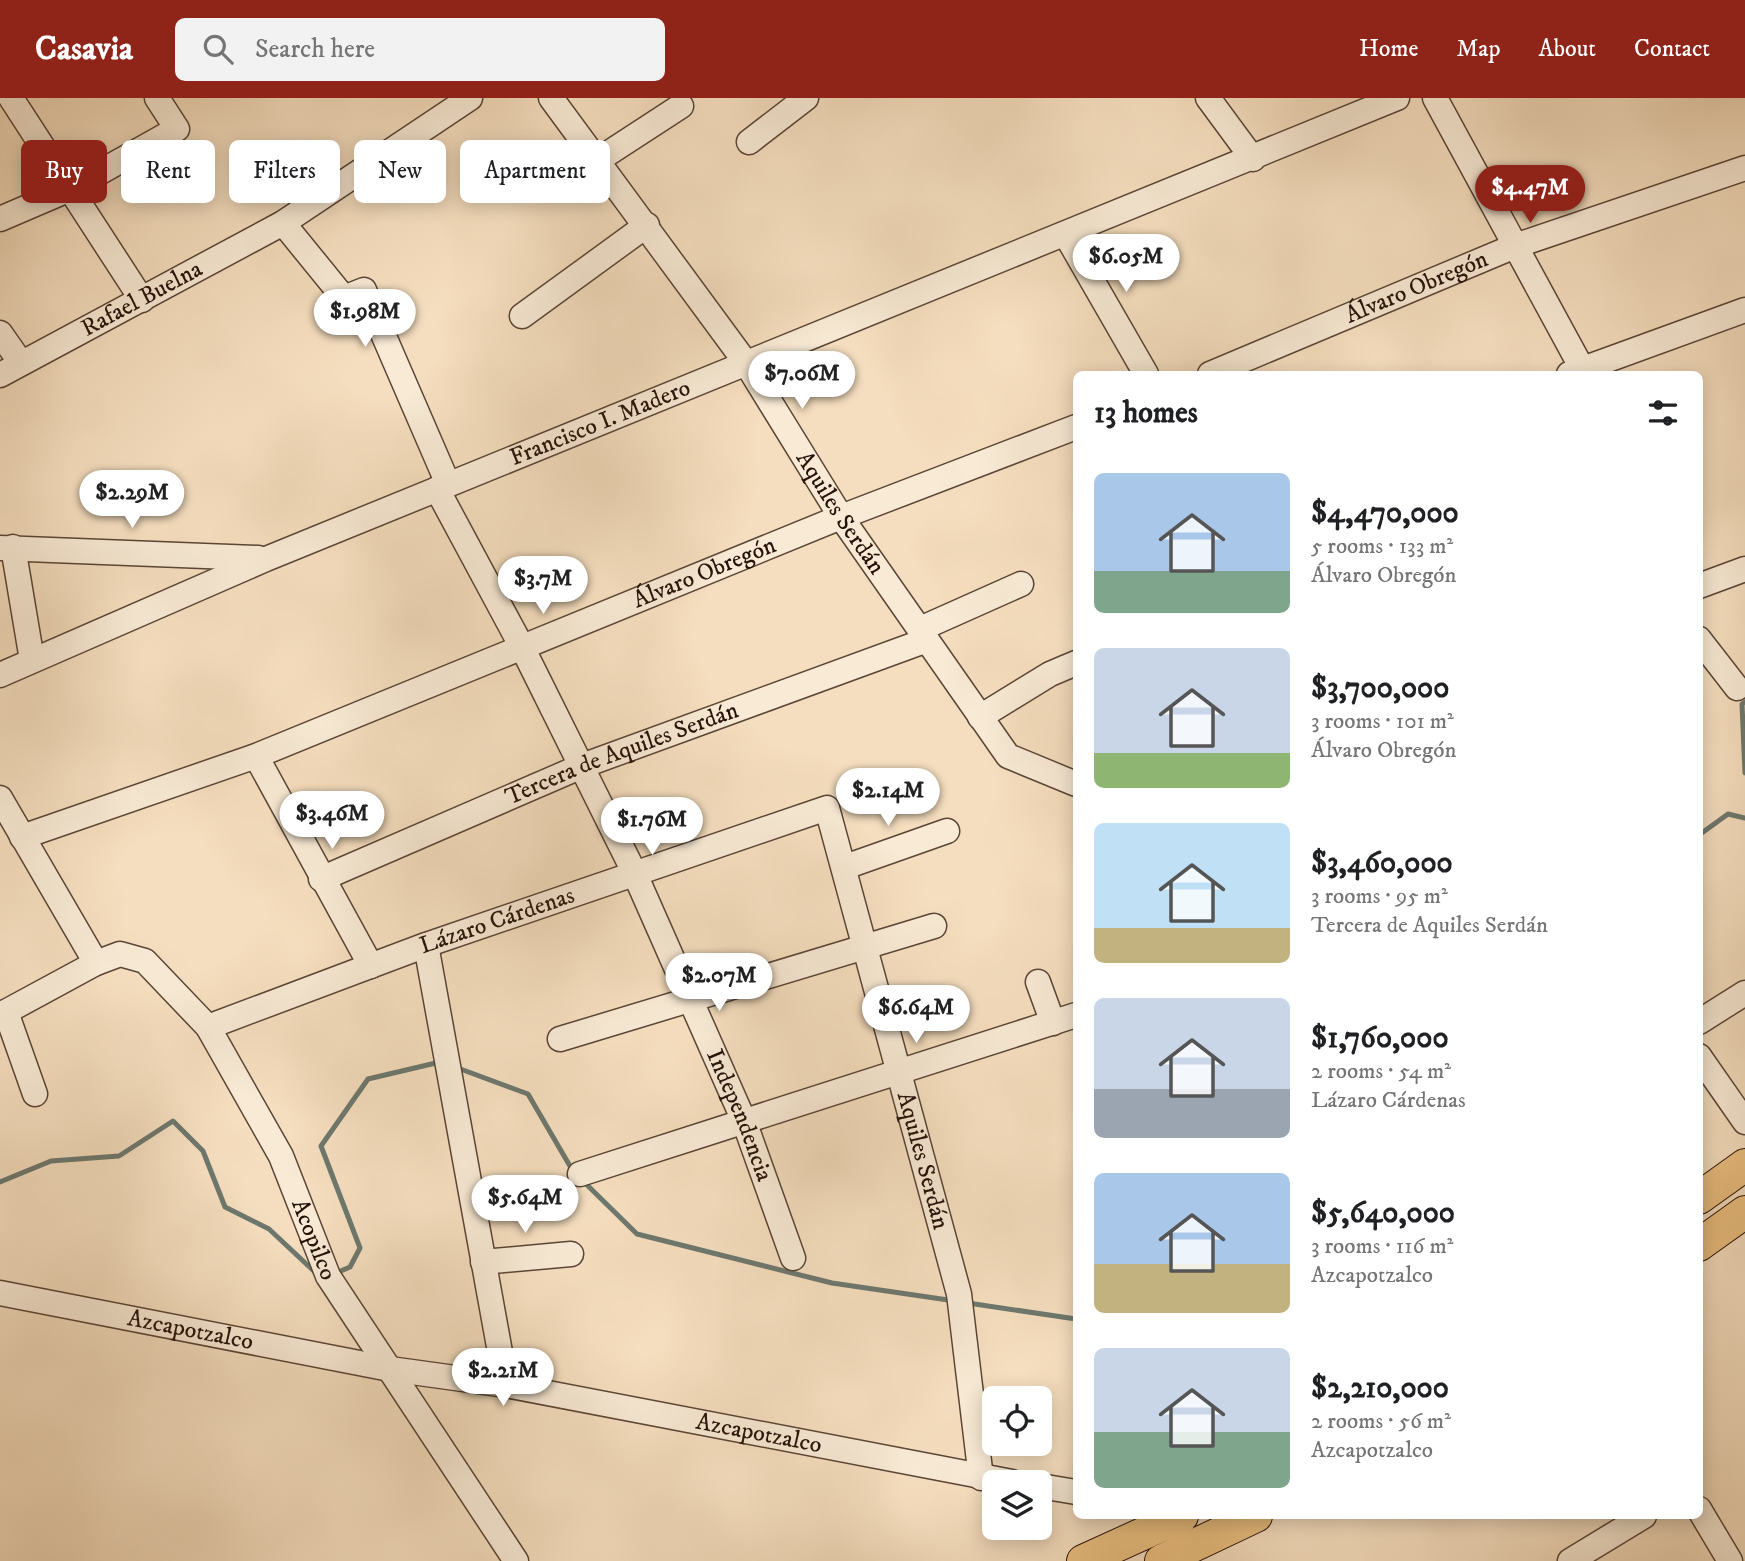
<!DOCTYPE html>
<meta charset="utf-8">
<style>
body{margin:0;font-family:"IM FELL DW Pica",serif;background:#f2f2f2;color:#202124;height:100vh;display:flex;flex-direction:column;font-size:26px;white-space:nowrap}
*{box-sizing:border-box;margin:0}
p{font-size:23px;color:#757577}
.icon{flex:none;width:38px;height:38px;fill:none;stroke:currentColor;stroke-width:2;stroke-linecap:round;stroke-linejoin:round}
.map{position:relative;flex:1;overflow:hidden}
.side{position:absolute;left:1073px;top:273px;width:630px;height:1148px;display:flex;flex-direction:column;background:#fff;border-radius:10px;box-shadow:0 4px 18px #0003}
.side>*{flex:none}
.hud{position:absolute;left:21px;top:42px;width:665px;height:63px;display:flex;gap:14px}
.fabs{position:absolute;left:982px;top:1288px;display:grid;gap:14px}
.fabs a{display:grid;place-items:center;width:70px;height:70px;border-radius:10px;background:#fff;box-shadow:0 4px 18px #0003;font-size:35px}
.price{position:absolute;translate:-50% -60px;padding:0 16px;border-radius:24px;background:#fff;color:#222;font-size:23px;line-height:46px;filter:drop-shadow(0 2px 4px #0008)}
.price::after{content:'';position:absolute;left:50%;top:42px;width:21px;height:16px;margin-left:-10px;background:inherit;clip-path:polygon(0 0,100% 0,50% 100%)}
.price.active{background:#8f2418;color:#fff}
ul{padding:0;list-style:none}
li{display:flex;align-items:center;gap:21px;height:175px;padding:0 21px}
li span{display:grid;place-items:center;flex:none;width:196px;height:140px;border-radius:10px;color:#555}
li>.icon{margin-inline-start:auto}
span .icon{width:84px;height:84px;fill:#fffc;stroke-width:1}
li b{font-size:30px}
h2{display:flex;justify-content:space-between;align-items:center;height:84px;padding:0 21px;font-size:30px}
.chip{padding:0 24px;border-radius:10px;background:#fff;box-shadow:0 4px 18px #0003;font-size:24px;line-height:63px}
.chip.active{background:#8f2418;color:#fff}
header{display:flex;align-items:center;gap:42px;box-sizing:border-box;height:98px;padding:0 35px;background:#8f2418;color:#fff}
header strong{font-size:33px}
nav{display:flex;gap:38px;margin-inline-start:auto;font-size:24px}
.search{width:490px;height:63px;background:#f2f2f2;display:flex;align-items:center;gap:18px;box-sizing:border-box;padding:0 24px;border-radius:10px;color:#757577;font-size:26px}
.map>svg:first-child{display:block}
</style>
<header>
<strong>Casavia</strong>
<div class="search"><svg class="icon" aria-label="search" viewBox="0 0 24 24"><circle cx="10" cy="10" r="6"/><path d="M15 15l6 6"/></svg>Search here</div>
<nav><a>Home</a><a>Map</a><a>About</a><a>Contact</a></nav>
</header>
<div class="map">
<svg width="1745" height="1463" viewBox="0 0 1745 1463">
<rect width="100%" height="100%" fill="#f5debf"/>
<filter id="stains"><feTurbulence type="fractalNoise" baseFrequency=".00286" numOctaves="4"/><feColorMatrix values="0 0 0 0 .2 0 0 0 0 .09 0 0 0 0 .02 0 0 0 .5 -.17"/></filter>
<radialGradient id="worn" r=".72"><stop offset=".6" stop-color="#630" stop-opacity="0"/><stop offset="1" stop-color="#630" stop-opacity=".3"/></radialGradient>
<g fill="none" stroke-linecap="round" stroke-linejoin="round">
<path stroke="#6d786e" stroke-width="5" d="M1745 604 1742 606 1745 675
M1699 737 1728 716 1745 720
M455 969 528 996 574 1075
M0 1084 51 1063 119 1058 173 1023 203 1053 225 1109 269 1131 316 1175
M584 1084 637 1136 832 1185 955 1203
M336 1175 350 1169 360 1150 321 1048 368 981 440 964
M968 1205 1076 1221"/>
<defs>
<g id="minor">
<path d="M11 0 142 202"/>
<path id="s1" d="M551 0 746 265 841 419 1008 658 1076 686"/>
<path d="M1208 0 1253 61"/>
<path d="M1435 0 1585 276"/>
<path d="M749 44 806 0"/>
<path d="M598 62 681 8"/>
<path d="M0 121 70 91 177 31 157 0"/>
<path d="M283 125 344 200 364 192 448 386"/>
<path d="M1066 137 1146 276"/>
<path d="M522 218 647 127"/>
<path d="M0 235 21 265"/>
<path id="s2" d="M1210 276 1515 148 1745 70"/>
<path d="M1569 276 1745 212"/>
<path id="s3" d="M0 277 283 125 470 0"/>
<path id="s4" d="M437 391 523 551 634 774 744 1023 793 1160"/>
<path d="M13 449 32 562"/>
<path d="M0 450 258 460"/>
<path d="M1699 488 1745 471"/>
<path d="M920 531 1021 486"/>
<path d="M1699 541 1737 590"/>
<path id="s5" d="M0 577 266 461 1397 0"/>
<path d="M980 619 1050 576 1076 565"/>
<path d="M256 658 371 868"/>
<path d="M0 700 96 865"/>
<path id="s6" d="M22 739 256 658 841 419 1076 329"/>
<path d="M845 769 947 733"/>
<path id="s7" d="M321 781 582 668 927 542"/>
<path d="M426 847 506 1287"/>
<path d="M1038 884 1053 925"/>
<path d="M6 914 35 996"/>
<path id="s8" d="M0 917 96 865 120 856 145 863 208 929 281 1058 328 1178 516 1463"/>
<path d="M1699 924 1745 895"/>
<path id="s9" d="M208 929 426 847 827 710 959 1196 981 1380"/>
<path d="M560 941 934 828"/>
<path d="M1699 958 1745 1024"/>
<path d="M580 1076 1076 917"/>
<path d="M483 1164 571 1156"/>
<path id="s10" d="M0 1195 390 1271 506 1287 1012 1384"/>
<path d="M1040 1388 1076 1394"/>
<path d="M1699 1411 1730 1463"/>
<path d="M1570 1463 1644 1418"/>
</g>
<path id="major" d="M1699 1100 1745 1067
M1699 1147 1745 1114
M1083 1463 1182 1418
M1161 1463 1256 1418"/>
</defs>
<use href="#minor" stroke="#5a4536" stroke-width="27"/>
<use href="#major" stroke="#271209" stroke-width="34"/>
<use href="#minor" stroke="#f8ead5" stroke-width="24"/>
<use href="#major" stroke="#eabf80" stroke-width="32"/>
</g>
<g text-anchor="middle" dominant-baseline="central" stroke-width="5" stroke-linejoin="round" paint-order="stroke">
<g font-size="24" fill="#271209" stroke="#f8ead5">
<text stroke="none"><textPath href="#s2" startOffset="224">Álvaro Obregón</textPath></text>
<text stroke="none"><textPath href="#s3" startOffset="161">Rafael Buelna</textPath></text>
<text stroke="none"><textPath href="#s5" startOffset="651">Francisco I. Madero</textPath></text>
<text stroke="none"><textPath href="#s1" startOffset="506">Aquiles Serdán</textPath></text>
<text stroke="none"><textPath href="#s6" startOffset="732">Álvaro Obregón</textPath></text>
<text stroke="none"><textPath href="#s7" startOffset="326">Tercera de Aquiles Serdán</textPath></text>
<text stroke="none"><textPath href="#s9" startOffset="308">Lázaro Cárdenas</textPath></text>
<text stroke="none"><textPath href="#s4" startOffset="696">Independencia</textPath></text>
<text stroke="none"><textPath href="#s9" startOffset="1022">Aquiles Serdán</textPath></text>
<text stroke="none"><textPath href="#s8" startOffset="490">Acopilco</textPath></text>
<text stroke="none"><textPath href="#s10" startOffset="194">Azcapotzalco</textPath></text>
<text stroke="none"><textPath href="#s10" startOffset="772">Azcapotzalco</textPath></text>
</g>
</g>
<rect width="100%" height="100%" filter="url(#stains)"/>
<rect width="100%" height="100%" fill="url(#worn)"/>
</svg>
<div class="fabs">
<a><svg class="icon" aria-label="locate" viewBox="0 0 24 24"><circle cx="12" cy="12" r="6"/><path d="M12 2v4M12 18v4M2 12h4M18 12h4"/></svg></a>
<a><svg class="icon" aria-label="layers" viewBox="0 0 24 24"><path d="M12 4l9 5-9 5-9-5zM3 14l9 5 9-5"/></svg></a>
</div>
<b class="price active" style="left:1530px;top:127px">$4.47M</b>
<b class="price" style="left:1126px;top:196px">$6.05M</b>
<b class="price" style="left:365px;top:251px">$1.98M</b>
<b class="price" style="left:802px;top:313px">$7.06M</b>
<b class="price" style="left:132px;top:432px">$2.29M</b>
<b class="price" style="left:543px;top:518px">$3.7M</b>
<b class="price" style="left:888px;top:730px">$2.14M</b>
<b class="price" style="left:332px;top:753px">$3.46M</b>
<b class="price" style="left:652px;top:759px">$1.76M</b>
<b class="price" style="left:719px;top:915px">$2.07M</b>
<b class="price" style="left:916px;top:947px">$6.64M</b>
<b class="price" style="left:525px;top:1137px">$5.64M</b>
<b class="price" style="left:503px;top:1310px">$2.21M</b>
<div class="hud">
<a class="chip active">Buy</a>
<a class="chip">Rent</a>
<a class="chip">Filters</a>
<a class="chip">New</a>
<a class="chip">Apartment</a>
</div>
<section class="side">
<h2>13 homes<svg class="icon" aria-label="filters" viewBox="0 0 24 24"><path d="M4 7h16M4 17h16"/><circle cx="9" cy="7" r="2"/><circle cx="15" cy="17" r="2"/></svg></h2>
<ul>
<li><span style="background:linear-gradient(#a9c7e8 70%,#7fa58c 0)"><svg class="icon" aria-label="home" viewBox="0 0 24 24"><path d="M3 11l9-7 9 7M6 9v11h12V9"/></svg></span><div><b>$4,470,000</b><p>5 rooms · 133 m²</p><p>Álvaro Obregón</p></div></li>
<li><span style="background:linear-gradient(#c9d6e8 75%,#8fb573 0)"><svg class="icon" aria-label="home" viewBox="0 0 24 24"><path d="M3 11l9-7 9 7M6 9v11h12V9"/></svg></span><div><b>$3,700,000</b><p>3 rooms · 101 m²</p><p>Álvaro Obregón</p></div></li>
<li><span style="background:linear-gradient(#bfe0f5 75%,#c2b280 0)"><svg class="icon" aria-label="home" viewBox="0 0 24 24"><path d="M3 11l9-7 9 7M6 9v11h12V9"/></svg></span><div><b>$3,460,000</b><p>3 rooms · 95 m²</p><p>Tercera de Aquiles Serdán</p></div></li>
<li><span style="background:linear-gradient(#c9d6e8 65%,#9aa5b1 0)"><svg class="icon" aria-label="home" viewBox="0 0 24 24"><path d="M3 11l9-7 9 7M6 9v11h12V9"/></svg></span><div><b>$1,760,000</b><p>2 rooms · 54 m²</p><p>Lázaro Cárdenas</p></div></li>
<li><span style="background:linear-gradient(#a9c7e8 65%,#c2b280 0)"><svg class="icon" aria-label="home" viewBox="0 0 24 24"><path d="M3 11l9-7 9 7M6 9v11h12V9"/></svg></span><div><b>$5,640,000</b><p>3 rooms · 116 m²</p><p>Azcapotzalco</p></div></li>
<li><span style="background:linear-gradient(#c9d6e8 60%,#7fa58c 0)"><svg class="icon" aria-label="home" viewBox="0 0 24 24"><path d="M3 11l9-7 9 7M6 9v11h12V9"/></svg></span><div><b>$2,210,000</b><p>2 rooms · 56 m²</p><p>Azcapotzalco</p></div></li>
</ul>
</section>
</div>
